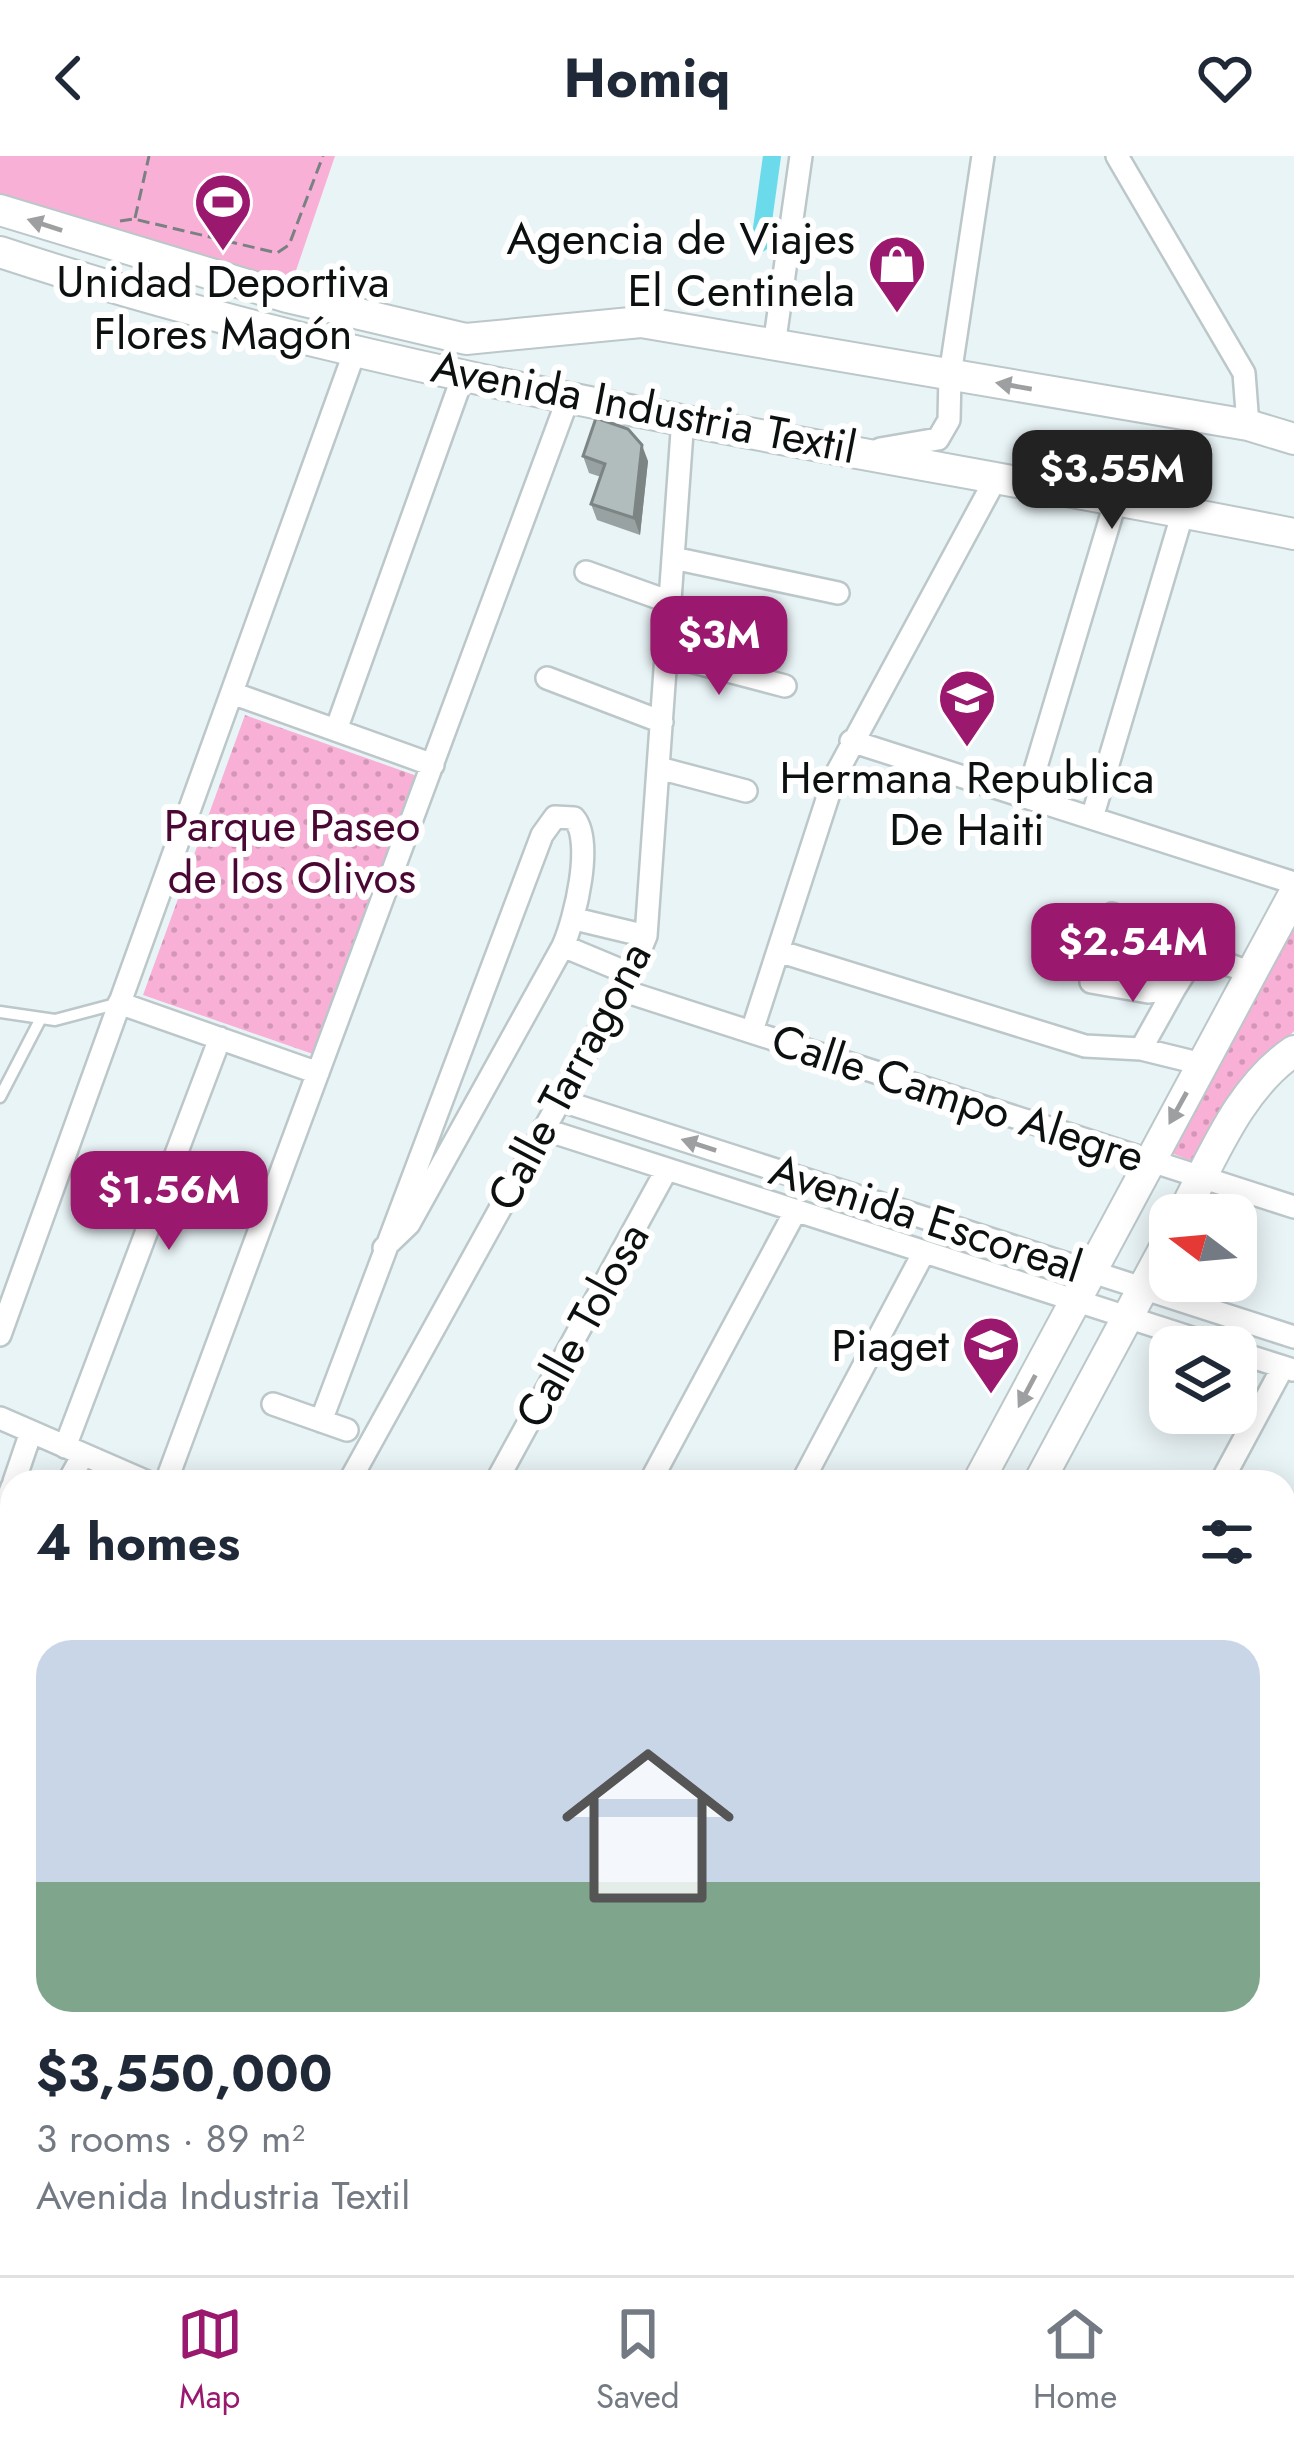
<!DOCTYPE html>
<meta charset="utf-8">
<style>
body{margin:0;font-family:Jost,sans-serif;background:#f2f2f3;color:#1f2937;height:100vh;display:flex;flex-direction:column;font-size:45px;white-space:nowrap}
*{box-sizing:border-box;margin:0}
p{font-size:39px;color:#747a83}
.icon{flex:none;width:66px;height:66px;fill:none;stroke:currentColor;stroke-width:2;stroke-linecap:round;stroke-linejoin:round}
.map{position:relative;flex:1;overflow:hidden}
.panel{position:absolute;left:0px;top:1314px;width:1296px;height:807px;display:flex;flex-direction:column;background:#fff;border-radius:36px 36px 0 0;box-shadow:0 6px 30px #0003}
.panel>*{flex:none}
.needle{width:78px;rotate:286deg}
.controls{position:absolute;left:1149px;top:1038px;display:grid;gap:24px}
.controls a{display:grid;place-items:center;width:108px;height:108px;border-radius:24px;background:#fff;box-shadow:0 6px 30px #0003;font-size:60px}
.price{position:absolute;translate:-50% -102px;padding:0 27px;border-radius:24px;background:#9a186d;color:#fff;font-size:39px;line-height:78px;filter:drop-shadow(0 3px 6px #0008)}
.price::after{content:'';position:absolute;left:50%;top:72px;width:36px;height:27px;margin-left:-18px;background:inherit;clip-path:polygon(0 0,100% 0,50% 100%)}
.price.active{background:#222;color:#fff}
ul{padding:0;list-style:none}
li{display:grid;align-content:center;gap:24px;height:636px;padding:0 36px}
li span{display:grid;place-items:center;height:372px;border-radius:36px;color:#555}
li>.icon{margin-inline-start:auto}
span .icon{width:216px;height:216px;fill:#fffc;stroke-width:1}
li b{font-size:51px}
h2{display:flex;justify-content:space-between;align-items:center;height:144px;padding:0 36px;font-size:51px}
header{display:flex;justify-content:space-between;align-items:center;height:156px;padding:0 36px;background:#fff;font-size:54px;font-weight:700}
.menu{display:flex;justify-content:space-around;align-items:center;height:168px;border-top:3px solid #e0e1e3;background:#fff;font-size:33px;color:#747a83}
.menu a{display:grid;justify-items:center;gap:6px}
.menu .active{color:#9a186d}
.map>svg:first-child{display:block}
</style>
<header><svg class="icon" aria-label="back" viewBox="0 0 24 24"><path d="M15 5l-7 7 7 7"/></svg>Homiq<svg class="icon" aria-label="heart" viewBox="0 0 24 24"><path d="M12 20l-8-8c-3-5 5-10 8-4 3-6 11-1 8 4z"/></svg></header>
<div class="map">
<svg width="1294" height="2119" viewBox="0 0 1294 2119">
<defs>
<pattern id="park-dots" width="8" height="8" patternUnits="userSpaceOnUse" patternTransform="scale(3)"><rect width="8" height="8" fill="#f9b0d6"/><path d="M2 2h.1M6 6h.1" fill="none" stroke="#d496b7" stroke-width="1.8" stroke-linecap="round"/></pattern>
</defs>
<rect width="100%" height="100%" fill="#e9f4f6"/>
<path fill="#f9b0d6" d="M0 0H335L287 141 0 53Z"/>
<path fill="url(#park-dots)" d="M245 559 417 620 313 898 143 839Z
M1294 767V875L1233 939 1197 1007 1166 995Z"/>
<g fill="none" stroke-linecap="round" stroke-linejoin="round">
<path stroke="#6bdbeb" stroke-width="18" d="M760 87 772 0"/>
<defs>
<path id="lane" d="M0 856 55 864 119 847
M0 941 40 864"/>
<path id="street" d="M1117 0 1244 217 1248 269
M774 190 801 0
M880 293 938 283 949 264 950 219 983 0
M673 402 838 437
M586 416 670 446
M667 499 785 530
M547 522 662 566
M232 537 433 609
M336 574 464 217
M851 585 1294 727
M659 612 746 635
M1027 641 1116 344
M1092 662 1183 356
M1112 758C1161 774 1200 801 1250 816
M575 763 646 780
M563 790 630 818
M778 795 1085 890 1141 893 1202 908
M1091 826 1148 836 1175 832 1195 800
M621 834 1294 1051
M119 847 318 917
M752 875 834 622 996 322
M1141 893 1175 832
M559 944 1294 1181
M543 973 1220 1191
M0 1179 356 192
M1236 1196 1293 1214
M273 1248 347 1274
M0 1262 147 1326
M321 1265 542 679 555 661 574 662C594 685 575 763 563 790L409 1068 384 1092
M65 1291 220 882
M14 1326 31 1276
M68 1326 83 1299
M166 1326 569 240
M349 1326 630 818 646 780 683 262
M496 1326 667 1013
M650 1326 796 1054
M802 1326 924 1096
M1221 1326 1283 1211
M0 1364 12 1331
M1284 1367 1294 1370
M0 1446 12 1425
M1284 1499 1294 1480
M0 1695 12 1675
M1284 1714 1294 1720
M1284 1767 1294 1749
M1284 1858 1294 1863
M0 1950 12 1929
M1284 2052 1294 2034
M60 2119 66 2109
M226 2119 231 2109
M791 2119 797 2109
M948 2119 953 2109
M1091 2119 1096 2109
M1246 2119 1252 2109"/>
<path id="secondary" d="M0 54 287 141 466 183 641 166 1248 269 1294 283
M0 96C415 233 866 293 1294 378
M1182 1059C1213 1001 1239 932 1294 895
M978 1326 1294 738
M1039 1326 1170 1082
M0 1899 12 1906
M0 1962 12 1969
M259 2109 276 2119
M366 2109 383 2119
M556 2119 561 2109
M614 2119 620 2109"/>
</defs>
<use href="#lane" stroke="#bcc7c9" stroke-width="15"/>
<use href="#street" stroke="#bcc7c9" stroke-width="26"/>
<use href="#secondary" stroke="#bcc7c9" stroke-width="34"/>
<path stroke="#798182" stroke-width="3" stroke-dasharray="12 6" stroke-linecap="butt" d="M135 62 149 0
M120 65 134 63 277 97 289 89 323 0"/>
<use href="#lane" stroke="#fff" stroke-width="10"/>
<use href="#street" stroke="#fff" stroke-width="21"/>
<use href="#secondary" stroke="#fff" stroke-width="30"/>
</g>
<path fill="#98a2a3" d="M583 300 648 305 640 379 597 364 591 348 601 321 589 317Z"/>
<path fill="#7c8484" d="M642 289 648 305 640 379 634 362Z"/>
<path fill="#b1bcbd" stroke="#7c8484" stroke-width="3" d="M596 262 628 273 642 289 634 362 591 348 605 308 583 300Z"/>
<defs><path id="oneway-solid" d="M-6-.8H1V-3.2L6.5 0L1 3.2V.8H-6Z" transform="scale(3)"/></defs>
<g fill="#9e9fa0">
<use href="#oneway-solid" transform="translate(45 69) rotate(-162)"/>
<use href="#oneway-solid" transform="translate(1014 230) rotate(-170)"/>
<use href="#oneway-solid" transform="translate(1178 952) rotate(119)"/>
<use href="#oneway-solid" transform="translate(699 989) rotate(-162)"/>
<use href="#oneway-solid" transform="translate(1027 1235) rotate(118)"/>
</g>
<defs>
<symbol id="stadium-pin" viewBox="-11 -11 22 30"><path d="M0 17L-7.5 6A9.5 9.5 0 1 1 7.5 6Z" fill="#9a186d" stroke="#fff"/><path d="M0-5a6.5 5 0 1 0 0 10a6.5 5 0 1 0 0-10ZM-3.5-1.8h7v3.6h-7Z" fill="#fff"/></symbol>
<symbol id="shop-pin" viewBox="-11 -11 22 30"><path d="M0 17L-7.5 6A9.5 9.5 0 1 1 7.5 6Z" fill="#9a186d" stroke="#fff"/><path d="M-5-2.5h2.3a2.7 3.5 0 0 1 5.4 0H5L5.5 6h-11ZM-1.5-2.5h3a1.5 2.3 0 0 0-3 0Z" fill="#fff"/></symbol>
<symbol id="school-pin" viewBox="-11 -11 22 30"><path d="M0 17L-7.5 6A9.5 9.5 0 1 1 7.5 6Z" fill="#9a186d" stroke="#fff"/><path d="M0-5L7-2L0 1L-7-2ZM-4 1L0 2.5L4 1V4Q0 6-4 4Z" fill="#fff"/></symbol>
</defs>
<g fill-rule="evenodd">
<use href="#stadium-pin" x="190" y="13" width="66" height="90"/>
<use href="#shop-pin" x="864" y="75" width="66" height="90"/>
<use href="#school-pin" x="934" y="509" width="66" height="90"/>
<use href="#school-pin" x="958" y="1156" width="66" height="90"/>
</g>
<g text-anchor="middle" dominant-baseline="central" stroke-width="12" stroke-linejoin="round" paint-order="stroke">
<g font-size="45" fill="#0c1011" stroke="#fff" text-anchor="end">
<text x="855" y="82">Agencia de Viajes<tspan x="855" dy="52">El Centinela</tspan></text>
<text x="223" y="125" text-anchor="middle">Unidad Deportiva<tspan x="223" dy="52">Flores Magón</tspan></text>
<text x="967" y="621" text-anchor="middle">Hermana Republica<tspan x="967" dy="52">De Haiti</tspan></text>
<text x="949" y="1189">Piaget</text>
</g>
<g font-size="45" fill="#0c1011" stroke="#fff">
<text transform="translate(644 251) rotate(11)">Avenida Industria Textil</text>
<text transform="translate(569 920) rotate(-62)">Calle Tarragona</text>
<text transform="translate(958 942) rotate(18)">Calle Campo Alegre</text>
<text transform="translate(926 1062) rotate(18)">Avenida Escoreal</text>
<text transform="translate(582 1169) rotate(-61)">Calle Tolosa</text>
</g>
<g font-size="45" fill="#4b0733" stroke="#fff">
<text x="292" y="669">Parque Paseo<tspan x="292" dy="52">de los Olivos</tspan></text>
</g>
</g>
</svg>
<div class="controls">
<a><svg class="needle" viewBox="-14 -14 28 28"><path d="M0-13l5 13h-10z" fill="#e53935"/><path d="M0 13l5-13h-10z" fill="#747a83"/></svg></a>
<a><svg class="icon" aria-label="layers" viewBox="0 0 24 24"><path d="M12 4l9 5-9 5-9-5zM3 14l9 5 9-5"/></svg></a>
</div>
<b class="price active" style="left:1112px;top:376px">$3.55M</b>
<b class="price" style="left:719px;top:542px">$3M</b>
<b class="price" style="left:1133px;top:849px">$2.54M</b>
<b class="price" style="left:169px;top:1097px">$1.56M</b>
<section class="panel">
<h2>4 homes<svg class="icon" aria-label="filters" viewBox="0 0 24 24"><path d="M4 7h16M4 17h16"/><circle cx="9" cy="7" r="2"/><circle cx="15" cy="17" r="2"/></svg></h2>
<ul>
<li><span style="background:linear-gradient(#c9d6e8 65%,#7fa58c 0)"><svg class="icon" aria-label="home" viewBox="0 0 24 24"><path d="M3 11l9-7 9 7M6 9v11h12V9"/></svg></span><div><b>$3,550,000</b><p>3 rooms · 89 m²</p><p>Avenida Industria Textil</p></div></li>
</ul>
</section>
</div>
<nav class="menu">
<a class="active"><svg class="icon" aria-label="map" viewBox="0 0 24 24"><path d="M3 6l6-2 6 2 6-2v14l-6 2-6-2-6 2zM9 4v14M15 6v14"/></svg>Map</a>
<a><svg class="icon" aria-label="saved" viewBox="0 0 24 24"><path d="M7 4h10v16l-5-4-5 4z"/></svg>Saved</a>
<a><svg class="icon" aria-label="home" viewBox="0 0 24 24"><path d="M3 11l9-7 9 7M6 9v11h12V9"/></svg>Home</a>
</nav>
